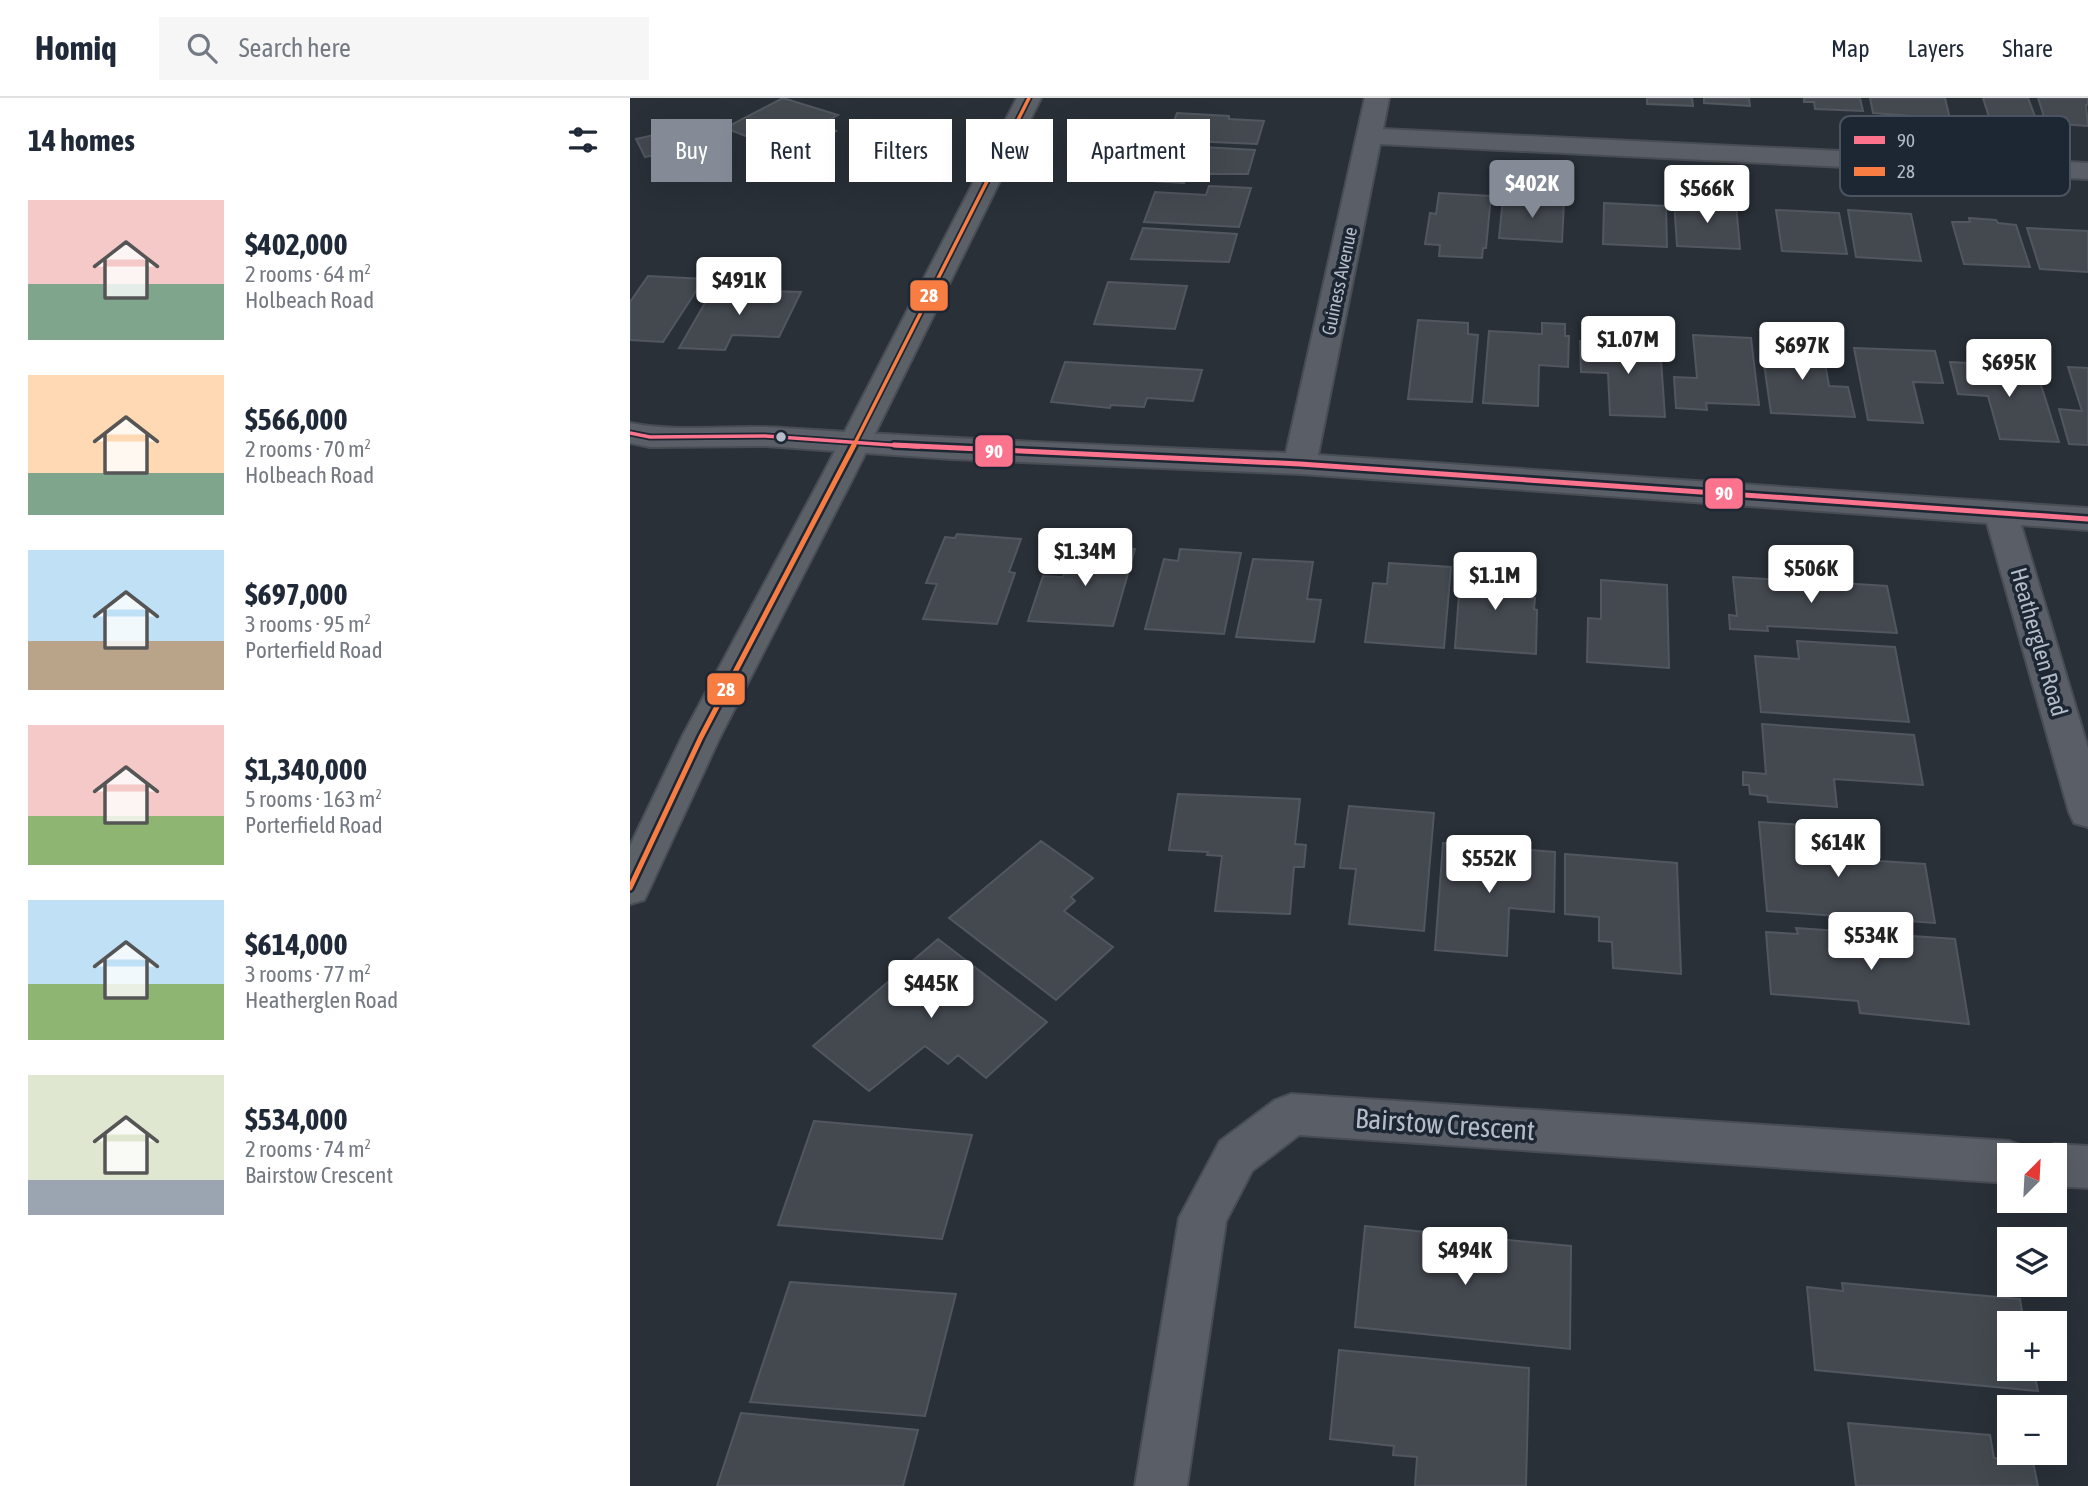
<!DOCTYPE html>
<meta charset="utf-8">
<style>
body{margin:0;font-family:"Asap Condensed",sans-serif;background:#f6f6f7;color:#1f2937;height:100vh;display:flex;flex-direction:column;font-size:26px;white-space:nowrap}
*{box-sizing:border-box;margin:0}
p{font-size:23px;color:#747a83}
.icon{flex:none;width:38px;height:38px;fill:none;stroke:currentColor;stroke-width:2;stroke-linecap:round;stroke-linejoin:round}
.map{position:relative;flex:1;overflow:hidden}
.sheet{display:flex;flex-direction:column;background:#fff;width:630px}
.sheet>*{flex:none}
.guide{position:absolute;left:21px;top:21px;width:665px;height:63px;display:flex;gap:14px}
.needle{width:46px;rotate:24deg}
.tools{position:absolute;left:1367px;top:1045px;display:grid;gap:14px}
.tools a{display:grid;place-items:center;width:70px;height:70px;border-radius:0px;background:#fff;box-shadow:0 7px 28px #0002;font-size:35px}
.price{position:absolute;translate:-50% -60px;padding:0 16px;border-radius:7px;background:#fff;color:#222;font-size:23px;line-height:46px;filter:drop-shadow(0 2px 4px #0008)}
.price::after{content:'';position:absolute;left:50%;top:42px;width:21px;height:16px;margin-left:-10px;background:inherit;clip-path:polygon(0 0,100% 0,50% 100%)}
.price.current{background:#848b96;color:#fff}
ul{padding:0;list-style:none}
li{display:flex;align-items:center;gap:21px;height:175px;padding:0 28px}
li span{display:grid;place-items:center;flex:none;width:196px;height:140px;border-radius:0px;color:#555}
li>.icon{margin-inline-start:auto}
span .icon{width:84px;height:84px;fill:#fffc;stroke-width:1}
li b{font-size:30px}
h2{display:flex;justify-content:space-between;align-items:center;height:84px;padding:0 28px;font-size:30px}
.pill{padding:0 24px;border-radius:0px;background:#fff;box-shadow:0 7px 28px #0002;font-size:24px;line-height:63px}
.pill.current{background:#848b96;color:#fff}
header{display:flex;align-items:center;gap:42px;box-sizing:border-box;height:98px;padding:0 35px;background:#fff;border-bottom:2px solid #e0e1e3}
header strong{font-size:33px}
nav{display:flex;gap:38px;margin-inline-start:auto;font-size:24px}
.search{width:490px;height:63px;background:#f6f6f7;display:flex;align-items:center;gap:18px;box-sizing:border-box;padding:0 24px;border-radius:0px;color:#747a83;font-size:26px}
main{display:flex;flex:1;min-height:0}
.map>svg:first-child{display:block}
</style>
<header>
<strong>Homiq</strong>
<div class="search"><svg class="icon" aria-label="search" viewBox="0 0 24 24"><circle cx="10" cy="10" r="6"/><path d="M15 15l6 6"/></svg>Search here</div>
<nav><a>Map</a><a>Layers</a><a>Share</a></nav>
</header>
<main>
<section class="sheet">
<h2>14 homes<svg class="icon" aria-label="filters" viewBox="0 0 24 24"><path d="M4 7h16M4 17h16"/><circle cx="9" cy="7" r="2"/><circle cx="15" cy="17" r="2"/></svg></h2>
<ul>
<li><span style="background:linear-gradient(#f6c9c9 60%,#7fa58c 0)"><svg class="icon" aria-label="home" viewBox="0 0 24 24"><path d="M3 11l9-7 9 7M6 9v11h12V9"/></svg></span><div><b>$402,000</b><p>2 rooms · 64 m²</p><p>Holbeach Road</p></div></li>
<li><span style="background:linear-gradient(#ffd9b3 70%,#7fa58c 0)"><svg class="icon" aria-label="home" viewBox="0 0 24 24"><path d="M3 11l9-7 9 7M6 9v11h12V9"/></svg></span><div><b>$566,000</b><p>2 rooms · 70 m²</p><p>Holbeach Road</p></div></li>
<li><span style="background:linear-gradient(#bfe0f5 65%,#b9a48a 0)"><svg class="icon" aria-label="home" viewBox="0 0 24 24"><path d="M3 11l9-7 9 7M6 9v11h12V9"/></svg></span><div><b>$697,000</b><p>3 rooms · 95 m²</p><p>Porterfield Road</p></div></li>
<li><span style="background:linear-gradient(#f6c9c9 65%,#8fb573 0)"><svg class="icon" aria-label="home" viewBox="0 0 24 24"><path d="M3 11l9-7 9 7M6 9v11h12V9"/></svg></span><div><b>$1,340,000</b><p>5 rooms · 163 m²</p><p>Porterfield Road</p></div></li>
<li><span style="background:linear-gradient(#bfe0f5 60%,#8fb573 0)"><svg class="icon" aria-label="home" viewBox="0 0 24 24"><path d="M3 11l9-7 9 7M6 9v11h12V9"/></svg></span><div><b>$614,000</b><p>3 rooms · 77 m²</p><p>Heatherglen Road</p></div></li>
<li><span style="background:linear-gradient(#dfe7d0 75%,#9aa5b1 0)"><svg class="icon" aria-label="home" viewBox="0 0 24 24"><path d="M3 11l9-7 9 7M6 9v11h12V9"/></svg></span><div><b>$534,000</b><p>2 rooms · 74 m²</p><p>Bairstow Crescent</p></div></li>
</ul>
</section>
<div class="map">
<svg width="1458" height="1388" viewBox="0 0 1458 1388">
<rect width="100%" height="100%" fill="#2a3038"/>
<path fill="#444950" stroke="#52575f" stroke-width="2" d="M153 0 208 17 190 27 206 33 178 49 139 35 126 42 95 30Z
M1017 0H1062L1063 8 1017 6Z
M1074 0H1119L1120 8 1074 5Z
M1174 0H1230L1233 13 1185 11 1184 4H1174Z
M1240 0H1315L1320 21 1243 15Z
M1353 0H1398L1406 21 1359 19Z
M1408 0H1458V7H1456L1458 28 1416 25Z
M547 15 599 18V21L634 23 627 46 537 42Z
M70 27 93 67 46 79 34 55 15 59 6 41Z
M536 47 625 52 618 76H557L554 85 506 82 512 67 528 68Z
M579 88 621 90 609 129 514 124 525 94 576 97Z
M809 95 861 98 856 150H853L852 160 809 158 810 147 795 146 800 115 806 116Z
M873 100 934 104 932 144 869 140Z
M1044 103 1106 106 1110 151 1047 148Z
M974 105 1036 108 1037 149 973 146Z
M1146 112 1209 115 1217 156 1152 153Z
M1218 112 1281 116 1291 163 1226 159Z
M1339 120 1366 122 1368 125 1386 127 1400 169 1334 166 1322 124H1340Z
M513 130 607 136 599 164 501 161Z
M1397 130 1458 133V174L1410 171Z
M18 178 74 181 33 244 0 242V204Z
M478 184 557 188 545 231 464 226Z
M83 191 171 194 149 239 102 237 95 252 49 250Z
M788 222 838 225V236L848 237 842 304 778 301Z
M912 225 935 226V238H939L938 269 909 267 908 308 853 305 859 233 912 236Z
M1063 237 1121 240 1129 307 1076 305 1077 312 1046 310 1044 279 1067 280Z
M950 243 1030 247 1035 319 980 317 978 275 951 274Z
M1131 245 1192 248 1199 288 1218 289 1225 319 1141 315Z
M1224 250 1305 253 1313 285 1283 284 1293 325 1238 322Z
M435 264 572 272 563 303 517 300 514 309 481 307 480 310 421 304Z
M1320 264 1405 268 1429 344 1370 341 1358 298 1328 296Z
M1438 269 1458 270V347L1439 346 1429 311 1452 313Z
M327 436 391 441 379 474 385 475 367 526 293 521 307 486 296 485 315 439 325 440Z
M443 447 505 451 483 528 398 523 413 478 433 479Z
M550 451 611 455 594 536 515 531 534 461 548 463Z
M623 461 683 464 677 501 691 502 684 544 606 539Z
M759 465 821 469 814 550 735 544 743 485 757 486Z
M831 468 894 472 893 499 905 500 904 511 907 512 906 556 825 550Z
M1173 478 1194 479 1195 484 1257 488 1267 535 1137 528 1138 533 1100 531 1099 517 1107 518 1103 479 1173 483Z
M971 482 1037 487 1039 570 957 564 958 520 971 521Z
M1167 543 1265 549 1279 624 1131 614 1125 558 1169 561Z
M1132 626 1284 637 1293 687 1204 681 1207 709 1138 704 1137 698 1120 696 1119 687H1113V674L1136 676Z
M548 696 670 701 665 746 676 747 674 769H664L660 816 585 813 592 758 577 757 578 754 539 752Z
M719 708 804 715 794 833 719 826 726 771 710 770Z
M1129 724 1202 729 1206 760 1295 766 1305 825 1137 813Z
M411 743 463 780 441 799 445 803 434 813 483 849 426 902 319 820Z
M813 745 925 754 924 814 879 810 877 858 805 852Z
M935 756 1047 765 1051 876 983 870 982 844 969 843V819L935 816Z
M1166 830 1325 841 1339 926 1230 915 1228 903 1141 896 1136 834 1168 836Z
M308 841 417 924 356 980 328 957 318 966 295 948 239 993 183 948Z
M184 1023 342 1037 312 1141 148 1127Z
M735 1128 941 1148 940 1251 725 1229Z
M160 1184 326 1196 295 1318 120 1304Z
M1212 1185 1390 1201 1394 1225H1379V1270H1403L1408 1293 1185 1272 1177 1189 1213 1193Z
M709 1252 899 1270 896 1388H785L787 1359 763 1357 764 1348 700 1341Z
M111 1315 288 1332 273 1388H87Z
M1218 1325 1360 1337 1364 1360 1403 1364 1408 1388H1226Z"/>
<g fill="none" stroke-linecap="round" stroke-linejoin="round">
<defs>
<path id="minor" d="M735 0H759L753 31 1458 65V81L750 46 688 357 1458 410V432L1391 427 1458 650V729L1444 725 1439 714 1357 425 670 376 322 361 135 348 20 349 0 345V325C50 335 103 326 153 330 321 341 489 348 656 355Z
M661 996 1379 1043 1395 1049 1399 1057H1379V1085L669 1037 622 1073 596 1123 557 1388H505L549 1120 590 1043 645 1002Z
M1424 1046 1458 1048V1090L1424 1088V1057H1405L1408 1052Z"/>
<path id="major" d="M387 0H411L225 376 90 639 20 790 14 802 0 806V748L52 639 193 376Z"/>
</defs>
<use href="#minor" stroke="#484c53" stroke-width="4"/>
<use href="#major" stroke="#484c55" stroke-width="4"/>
<use href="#minor" fill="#5a5e66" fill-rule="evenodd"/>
<use href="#major" fill="#5c6168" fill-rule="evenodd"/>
<defs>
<path id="bus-1-far1" d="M0 335 20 339 135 338 289 349"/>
<path id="bus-1" d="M264 347 670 366 1458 421"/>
<path id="bus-2-far1" d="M223 349 399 0"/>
<path id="bus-2" d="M0 790 71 639 224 347"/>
</defs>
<use href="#bus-1-far1" stroke="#1d2633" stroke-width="7"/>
<use href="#bus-1" stroke="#1d2633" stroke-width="10"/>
<use href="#bus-2-far1" stroke="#1d2633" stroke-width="7"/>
<use href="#bus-2" stroke="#1d2633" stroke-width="10"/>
<use href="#bus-1-far1" stroke="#fc738d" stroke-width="3.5"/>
<use href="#bus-1" stroke="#fc738d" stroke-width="5"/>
<use href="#bus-2-far1" stroke="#f77d43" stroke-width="3.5"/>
<use href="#bus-2" stroke="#f77d43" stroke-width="5"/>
</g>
<circle fill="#b4bcc9" stroke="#1d2633" stroke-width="2.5" cx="151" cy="339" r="6"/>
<g text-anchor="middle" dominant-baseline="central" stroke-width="7" stroke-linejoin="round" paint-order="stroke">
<g font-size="19" fill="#b4bcc9" stroke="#1d2633">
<text transform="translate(709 183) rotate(-78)">Guiness Avenue</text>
</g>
<g font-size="23" fill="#b4bcc9" stroke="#1d2633">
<text transform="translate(1409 544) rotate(74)">Heatherglen Road</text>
</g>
<g font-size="28" fill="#b4bcc9" stroke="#1d2633">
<text transform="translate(815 1026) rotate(4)">Bairstow Crescent</text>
</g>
</g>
<rect x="1210" y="18" width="230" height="80" rx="10" fill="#1d2633" stroke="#4a5360" stroke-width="2"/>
<rect x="1224" y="38" width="31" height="8" fill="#fc738d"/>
<rect x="1224" y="69" width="31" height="9" fill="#f77d43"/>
<g font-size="19" fill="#b4bcc9">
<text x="1267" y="49">90</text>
<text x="1267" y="80">28</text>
</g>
<g stroke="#1d2633" stroke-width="2.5">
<rect x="279" y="181" width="40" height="33" rx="7" fill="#f77d43"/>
<rect x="344" y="336" width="40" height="34" rx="7" fill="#fc738d"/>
<rect x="1074" y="379" width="40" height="33" rx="7" fill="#fc738d"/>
<rect x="76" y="574" width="40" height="34" rx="7" fill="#f77d43"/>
</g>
<g font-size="19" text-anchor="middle" font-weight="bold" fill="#fff">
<text x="299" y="204">28</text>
<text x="364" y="360">90</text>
<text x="1094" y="402">90</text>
<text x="96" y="598">28</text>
</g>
</svg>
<div class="tools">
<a><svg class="needle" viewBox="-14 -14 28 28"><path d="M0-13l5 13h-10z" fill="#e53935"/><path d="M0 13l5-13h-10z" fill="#747a83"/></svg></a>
<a><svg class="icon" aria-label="layers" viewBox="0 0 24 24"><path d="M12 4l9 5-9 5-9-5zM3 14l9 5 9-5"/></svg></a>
<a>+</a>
<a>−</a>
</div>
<b class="price current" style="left:902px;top:122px">$402K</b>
<b class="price" style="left:1077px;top:127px">$566K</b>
<b class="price" style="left:109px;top:219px">$491K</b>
<b class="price" style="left:998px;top:278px">$1.07M</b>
<b class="price" style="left:1172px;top:284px">$697K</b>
<b class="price" style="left:1379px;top:301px">$695K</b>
<b class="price" style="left:455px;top:490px">$1.34M</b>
<b class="price" style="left:1181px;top:507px">$506K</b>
<b class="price" style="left:865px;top:514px">$1.1M</b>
<b class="price" style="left:1208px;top:781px">$614K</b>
<b class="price" style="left:859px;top:797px">$552K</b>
<b class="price" style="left:1241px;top:874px">$534K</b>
<b class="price" style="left:301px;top:922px">$445K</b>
<b class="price" style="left:835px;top:1189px">$494K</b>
<div class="guide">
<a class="pill current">Buy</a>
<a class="pill">Rent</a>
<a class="pill">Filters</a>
<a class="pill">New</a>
<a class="pill">Apartment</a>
</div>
</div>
</main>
